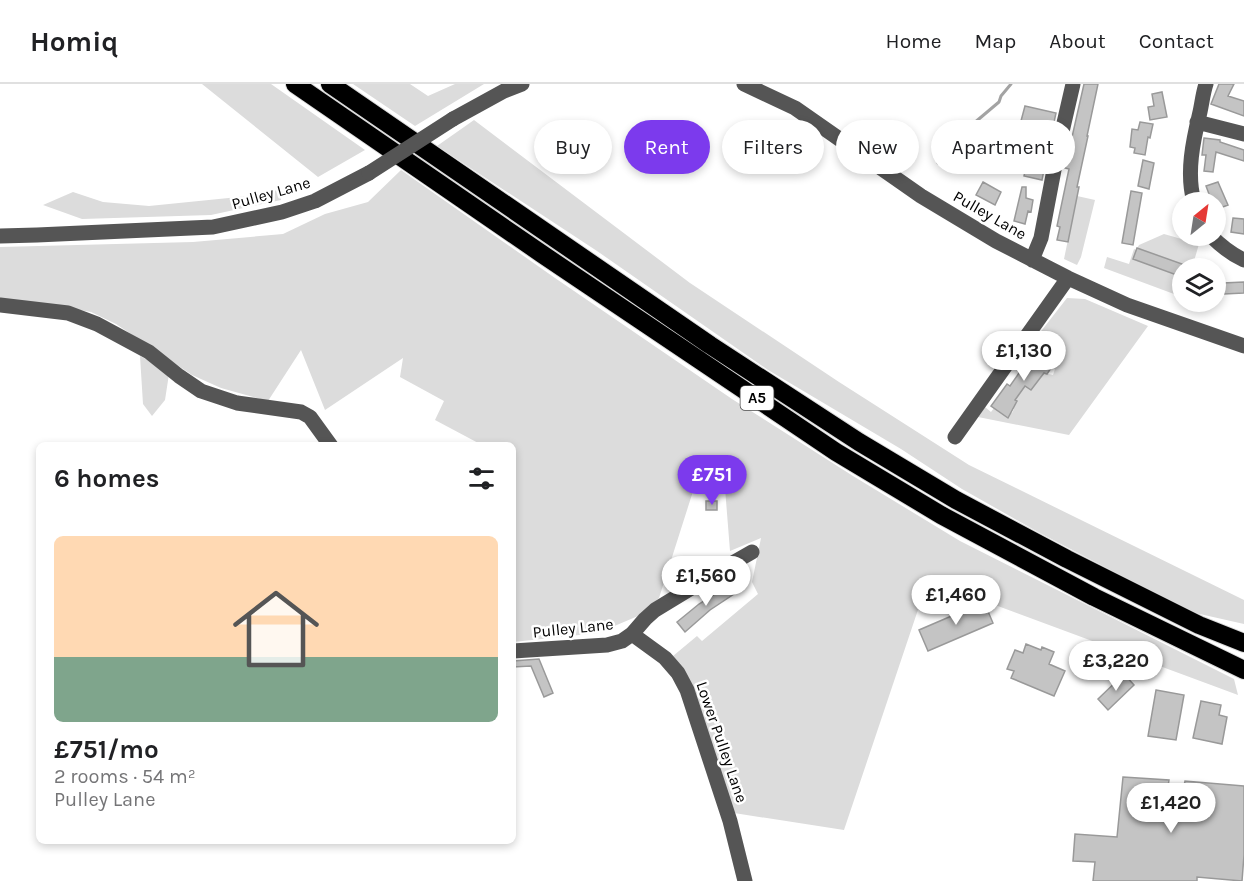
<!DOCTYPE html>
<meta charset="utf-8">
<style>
body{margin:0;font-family:Karla,sans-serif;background:#f6f6f6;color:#202124;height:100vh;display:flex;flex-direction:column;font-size:22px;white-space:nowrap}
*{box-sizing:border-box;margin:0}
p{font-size:20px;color:#757577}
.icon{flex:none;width:33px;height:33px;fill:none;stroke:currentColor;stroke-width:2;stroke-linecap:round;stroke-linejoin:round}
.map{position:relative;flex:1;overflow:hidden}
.details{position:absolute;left:36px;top:358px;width:480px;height:402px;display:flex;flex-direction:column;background:#fff;border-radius:9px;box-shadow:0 3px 9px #0003}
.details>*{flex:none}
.top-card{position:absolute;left:534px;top:36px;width:570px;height:54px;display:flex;gap:12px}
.needle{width:39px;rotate:30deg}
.fabs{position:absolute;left:1172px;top:108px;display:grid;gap:12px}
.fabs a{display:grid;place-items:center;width:54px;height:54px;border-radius:50%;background:#fff;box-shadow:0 3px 9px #0003;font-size:30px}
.price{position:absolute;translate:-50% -51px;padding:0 14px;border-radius:21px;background:#fff;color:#222;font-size:20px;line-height:39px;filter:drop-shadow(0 2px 3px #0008)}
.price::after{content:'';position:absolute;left:50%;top:36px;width:18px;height:14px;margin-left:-9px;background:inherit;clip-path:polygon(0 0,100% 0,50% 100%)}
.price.active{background:#7c3aed;color:#fff}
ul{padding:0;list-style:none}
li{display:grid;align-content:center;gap:12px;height:318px;padding:0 18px}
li+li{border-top:2px solid #e0e0e0}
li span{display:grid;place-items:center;height:186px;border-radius:9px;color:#555}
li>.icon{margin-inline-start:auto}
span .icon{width:108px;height:108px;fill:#fffc;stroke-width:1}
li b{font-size:26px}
h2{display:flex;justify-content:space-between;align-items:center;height:72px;padding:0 18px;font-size:26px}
.chip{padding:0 21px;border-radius:27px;background:#fff;box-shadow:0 3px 9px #0003;font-size:21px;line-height:54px}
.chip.active{background:#7c3aed;color:#fff}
header{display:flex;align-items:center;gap:36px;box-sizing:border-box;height:84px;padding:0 30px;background:#fff;border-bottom:2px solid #e0e0e0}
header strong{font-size:28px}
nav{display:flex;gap:33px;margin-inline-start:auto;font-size:21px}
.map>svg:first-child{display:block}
</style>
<header>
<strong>Homiq</strong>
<nav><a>Home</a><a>Map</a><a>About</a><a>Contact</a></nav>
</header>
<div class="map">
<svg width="1244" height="797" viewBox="0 0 1244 797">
<rect width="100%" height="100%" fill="#fff"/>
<path fill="#dcdcdc" d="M202 0H271L365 66 318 93Z
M353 0H410L428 12 455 0H484L415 42Z
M474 36 690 199 839 298 969 381 1244 516V540L1191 528 1038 448 962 405 901 365 768 286 597 167 437 62Z
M401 86 555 194 732 315 853 392 960 457 1234 595 1238 611 928 496 844 746 734 729 673 572 697 552 702 557 758 510 752 498 761 454 730 467 725 404 695 401 659 514 638 532 598 549 513 558V362L482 361 435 336 444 317 400 293 403 274 325 326 301 266 268 317 221 304 192 291 116 240 91 228 38 219 0 215V163L193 158 283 150 325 130 368 118Z
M281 105V116L211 131 82 135 43 121 73 108 103 118 149 122 259 111Z
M1077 112 1095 116 1081 173 1077 181 1064 175Z
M1164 150 1199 160 1192 184 1140 165 1182 193V213L1104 184 1107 173 1129 180 1134 165 1136 166 1139 161Z
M1067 214 1085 215 1148 242 1069 351 978 333 985 323 991 328 994 324 1001 329 1009 327 1012 329 1014 325 1013 324 1017 318 1013 315 1023 303 1044 289 1053 291 1055 285 1048 283 1053 280 1062 269 1035 255Z
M140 272 156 280 169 290 165 316 152 332 143 320Z"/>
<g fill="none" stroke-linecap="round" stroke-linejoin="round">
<path stroke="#a3a3a3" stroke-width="3" d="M938 79 960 64 967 45 999 18 1001 12 1011 0"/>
</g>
<path fill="#c4c4c4" stroke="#999" stroke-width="1.5" d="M1084 0H1098L1087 52H1088L1077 103H1079L1068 158 1057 156 1060 143 1057 142 1069 85 1065 84Z
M1219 0H1234L1228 12 1244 17V32L1211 20Z
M1162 8 1167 33 1150 36 1148 23 1154 22 1152 10Z
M1025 22 1056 29 1053 43 1021 37Z
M1140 38 1153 40 1150 54 1148 53 1145 71 1134 69 1135 64 1130 63 1132 45 1138 46Z
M1001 46 1004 66 990 68 987 48Z
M1204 54 1220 56V58L1244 66V77L1216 68 1213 88 1204 87 1206 71H1202Z
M1143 76 1154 79 1149 105 1138 102Z
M1027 78 1045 81 1042 96 1024 92Z
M983 98 1001 108 995 121 976 111Z
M1218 98 1228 121 1215 126V118H1212L1206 102Z
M1022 103H1026V114L1033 116 1031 128 1028 127 1025 140 1014 137Z
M1131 107 1142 109 1133 161 1122 159Z
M1233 134 1244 135V150L1231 148Z
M1137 164 1182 180V193L1133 175Z
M1244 198V209L1224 210 1223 199Z
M1048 264 1059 272 1047 290 1044 289 1031 306 1025 302 1015 316 1017 317 1008 334 991 322 1007 300 1010 302 1028 276 1036 281Z
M706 417H717V426H706Z
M732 499 737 508 710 526 685 548 677 538 699 520Z
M984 518 993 539 928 567 919 546Z
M1026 560 1041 566 1042 563 1054 568 1049 580 1065 587 1054 612 1011 594 1014 587 1007 585 1015 566 1023 569Z
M539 575 553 609 544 613 531 582 513 583V577Z
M1124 590 1134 601 1108 626 1098 615Z
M1156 606 1184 611 1176 656 1148 652Z
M1201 617 1221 621 1219 631 1227 633 1222 660 1193 654Z
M1123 693 1169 696 1167 709 1182 712 1185 697 1244 702V771L1242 797 1197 793V797H1093L1095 778 1073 777 1075 750 1117 753Z"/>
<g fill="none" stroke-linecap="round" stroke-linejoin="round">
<defs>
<path id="highway" d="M295 0 542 170 836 368 941 431 1094 513 1244 586
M330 0 710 261 859 358 956 416 1067 475 1199 541 1244 559"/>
</defs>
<use href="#highway" stroke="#dbdbdb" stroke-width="20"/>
<path stroke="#555" stroke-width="15" d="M744 0 795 24 921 112 996 157 1068 194 1127 221 1244 262
M453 35 504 7 522 0
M1197 38 1244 50
M1021 57 1058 65
M1194 118C1186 89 1193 57 1200 28 1202 19 1203 9 1206 0
M0 152 37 151 213 143 282 128 315 117 369 89
M1211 152C1221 162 1231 170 1244 176
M1032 176 1041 154 1058 65 1073 0
M0 221 68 229 97 240 149 268 179 292 201 307 237 319 301 328 310 333 331 362
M955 353 1068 194
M632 550 665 574 678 589 687 606 730 737 745 797
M513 567 607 561 622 557 632 550 645 535 655 526 724 484 752 468"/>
<use href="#highway" stroke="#000" stroke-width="18"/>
<path stroke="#555" stroke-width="15" d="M369 89 453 35"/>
</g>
<g text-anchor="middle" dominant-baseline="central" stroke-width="5" stroke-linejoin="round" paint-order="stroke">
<rect fill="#fff" stroke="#4c4c4c" stroke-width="1.5" x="740.5" y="302" width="33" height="24" rx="4.5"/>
<g font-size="15" font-weight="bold" fill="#000">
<text x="757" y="314">A5</text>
</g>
<g font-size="16" fill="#000" stroke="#fff">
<text transform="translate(271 109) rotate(-16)">Pulley Lane</text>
<text transform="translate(990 131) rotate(30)">Pulley Lane</text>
<text transform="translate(573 544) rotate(-6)">Pulley Lane</text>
<text transform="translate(722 658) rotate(71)">Lower Pulley Lane</text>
</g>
</g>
</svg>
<div class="fabs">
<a><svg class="needle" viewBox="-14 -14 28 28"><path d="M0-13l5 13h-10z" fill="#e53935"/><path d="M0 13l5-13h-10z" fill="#757577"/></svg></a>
<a><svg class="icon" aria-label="layers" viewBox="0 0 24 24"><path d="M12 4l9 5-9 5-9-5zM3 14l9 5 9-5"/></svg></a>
</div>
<b class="price" style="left:1024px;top:298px">£1,130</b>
<b class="price active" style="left:712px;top:422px">£751</b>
<b class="price" style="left:706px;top:523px">£1,560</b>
<b class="price" style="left:956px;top:542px">£1,460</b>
<b class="price" style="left:1116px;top:608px">£3,220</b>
<b class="price" style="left:1171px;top:750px">£1,420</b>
<div class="top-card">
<a class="chip">Buy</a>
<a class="chip active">Rent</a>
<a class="chip">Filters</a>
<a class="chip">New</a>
<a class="chip">Apartment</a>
</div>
<section class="details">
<h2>6 homes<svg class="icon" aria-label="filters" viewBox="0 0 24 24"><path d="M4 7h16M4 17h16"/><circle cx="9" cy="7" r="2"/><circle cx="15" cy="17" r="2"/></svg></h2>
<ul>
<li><span style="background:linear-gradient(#ffd9b3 65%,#7fa58c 0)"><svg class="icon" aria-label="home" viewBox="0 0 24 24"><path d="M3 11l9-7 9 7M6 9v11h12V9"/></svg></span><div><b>£751/mo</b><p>2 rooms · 54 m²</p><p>Pulley Lane</p></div></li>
</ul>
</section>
</div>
